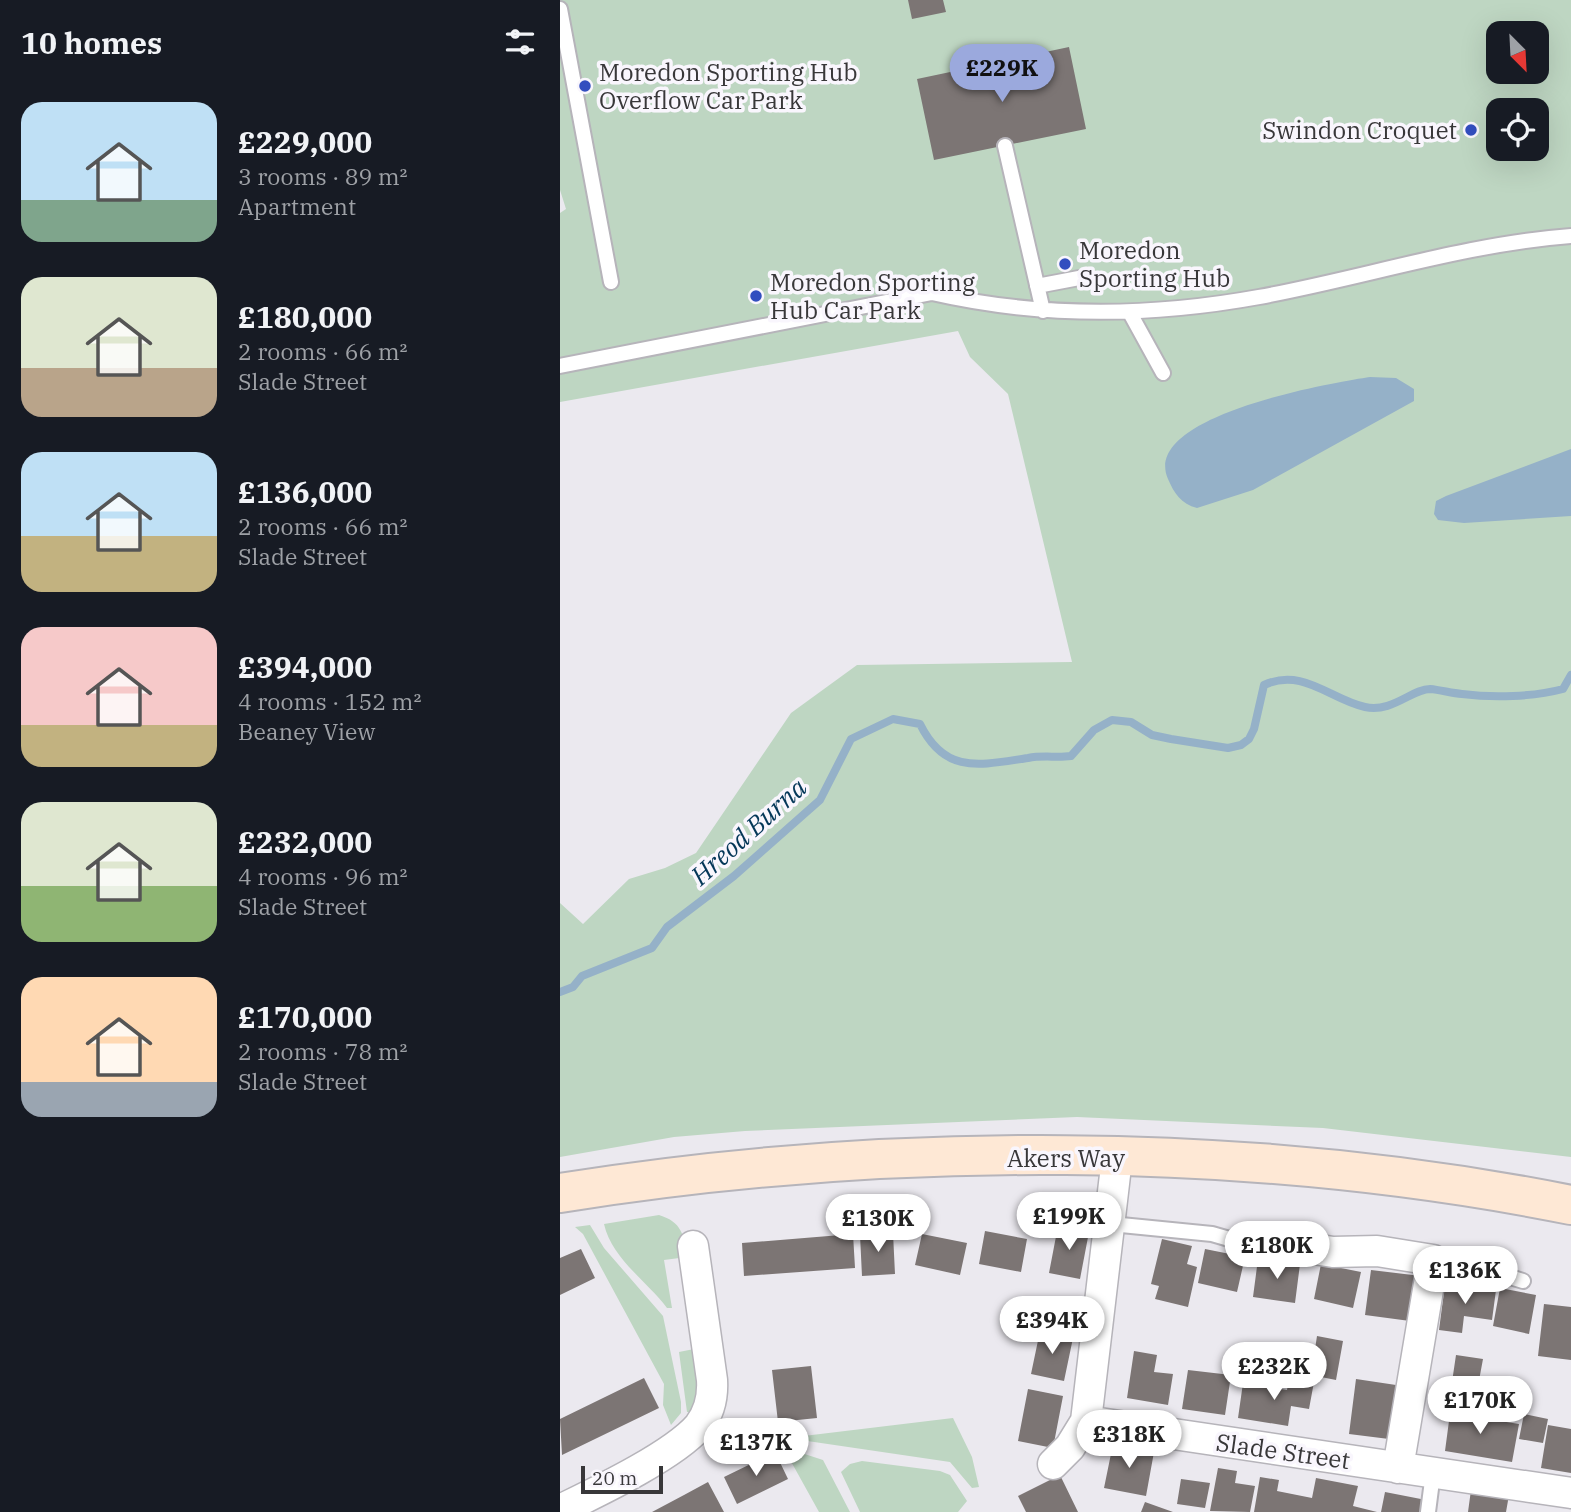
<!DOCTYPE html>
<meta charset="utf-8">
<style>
body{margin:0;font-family:"IBM Plex Serif",serif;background:#242831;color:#f1f3f6;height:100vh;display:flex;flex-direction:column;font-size:26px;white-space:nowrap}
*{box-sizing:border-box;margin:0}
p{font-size:23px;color:#9ea1a6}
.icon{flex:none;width:38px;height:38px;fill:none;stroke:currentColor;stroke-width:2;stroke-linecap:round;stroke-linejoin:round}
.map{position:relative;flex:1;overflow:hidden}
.drawer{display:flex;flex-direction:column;background:#171b24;width:560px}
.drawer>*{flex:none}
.needle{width:46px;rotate:156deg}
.controls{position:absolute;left:926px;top:21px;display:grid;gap:14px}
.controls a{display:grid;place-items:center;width:63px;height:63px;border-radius:14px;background:#171b24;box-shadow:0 7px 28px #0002;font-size:35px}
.scale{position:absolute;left:21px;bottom:18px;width:82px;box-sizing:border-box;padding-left:7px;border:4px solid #383739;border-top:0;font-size:19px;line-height:24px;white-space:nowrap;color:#383739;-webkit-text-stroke:5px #f9f6fd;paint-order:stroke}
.price{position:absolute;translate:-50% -60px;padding:0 16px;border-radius:24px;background:#fff;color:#222;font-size:23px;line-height:46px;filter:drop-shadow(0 2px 4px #0008)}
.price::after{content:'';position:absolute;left:50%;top:42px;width:21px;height:16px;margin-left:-10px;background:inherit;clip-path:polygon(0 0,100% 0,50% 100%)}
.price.on{background:#9ba9dd;color:#111}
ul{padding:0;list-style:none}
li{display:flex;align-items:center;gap:21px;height:175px;padding:0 21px}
li span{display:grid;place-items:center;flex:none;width:196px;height:140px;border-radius:21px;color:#555}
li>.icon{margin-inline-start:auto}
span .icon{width:84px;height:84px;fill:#fffc;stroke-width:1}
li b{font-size:30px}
h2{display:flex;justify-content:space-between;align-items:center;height:84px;padding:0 21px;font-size:30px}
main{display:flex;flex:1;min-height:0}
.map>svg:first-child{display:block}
</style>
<main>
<section class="drawer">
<h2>10 homes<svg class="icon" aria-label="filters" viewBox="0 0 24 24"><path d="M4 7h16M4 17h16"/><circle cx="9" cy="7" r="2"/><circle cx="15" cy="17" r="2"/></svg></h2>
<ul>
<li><span style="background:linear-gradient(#bfe0f5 70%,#7fa58c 0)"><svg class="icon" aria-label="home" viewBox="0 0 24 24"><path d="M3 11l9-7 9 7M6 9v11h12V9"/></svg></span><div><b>£229,000</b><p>3 rooms · 89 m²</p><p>Apartment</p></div></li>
<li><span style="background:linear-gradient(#dfe7d0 65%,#b9a48a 0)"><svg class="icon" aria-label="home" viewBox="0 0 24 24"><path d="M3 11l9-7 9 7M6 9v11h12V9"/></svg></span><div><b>£180,000</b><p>2 rooms · 66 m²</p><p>Slade Street</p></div></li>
<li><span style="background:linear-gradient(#bfe0f5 60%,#c2b280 0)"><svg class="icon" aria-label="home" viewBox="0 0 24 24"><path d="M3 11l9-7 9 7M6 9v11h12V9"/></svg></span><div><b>£136,000</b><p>2 rooms · 66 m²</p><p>Slade Street</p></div></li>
<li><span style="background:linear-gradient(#f6c9c9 70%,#c2b280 0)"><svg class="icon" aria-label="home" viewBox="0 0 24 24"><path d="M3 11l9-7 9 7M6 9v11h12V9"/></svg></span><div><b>£394,000</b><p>4 rooms · 152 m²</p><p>Beaney View</p></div></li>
<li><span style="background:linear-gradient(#dfe7d0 60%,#8fb573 0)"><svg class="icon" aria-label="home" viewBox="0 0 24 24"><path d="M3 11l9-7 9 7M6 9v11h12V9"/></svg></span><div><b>£232,000</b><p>4 rooms · 96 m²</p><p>Slade Street</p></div></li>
<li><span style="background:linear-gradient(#ffd9b3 75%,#9aa5b1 0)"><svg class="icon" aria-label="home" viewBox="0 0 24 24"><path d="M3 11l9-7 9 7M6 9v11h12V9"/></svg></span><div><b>£170,000</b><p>2 rooms · 78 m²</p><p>Slade Street</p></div></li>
</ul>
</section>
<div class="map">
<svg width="1011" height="1512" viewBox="0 0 1011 1512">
<rect width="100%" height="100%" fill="#ebe9ef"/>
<path fill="#bed6c2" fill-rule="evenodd" d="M0 0H1011V1157L763 1128 517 1117 185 1131 114 1137 0 1157V903L23 924 69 879 105 868 136 853 231 713 297 665 512 662 448 394 410 357 398 331 0 402V213L6 209 0 190ZM938 33H976V72H938ZM938 110H976V149H938Z
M99 1215C122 1222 124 1235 127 1257L104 1260 112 1308H107C87 1281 52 1259 44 1224Z
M30 1225 44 1248 103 1316 121 1402V1413L111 1425 103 1405 104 1384 23 1234 15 1227Z
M139 1348 142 1385 134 1412H127L119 1352Z
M393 1418 412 1457 419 1487 412 1488 390 1462 227 1438Z
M223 1447 263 1460 290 1512H259Z
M302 1461 380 1471 390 1475 407 1501 398 1512H300L281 1472 290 1464Z"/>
<path fill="#95b1c8" d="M810 377 836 378 854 389V401L693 490 637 508C621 504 614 493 608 479 580 416 770 383 810 377Z
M1011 449V516L904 523 878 520 874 514 876 501 886 496Z"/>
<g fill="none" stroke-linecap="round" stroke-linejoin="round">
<path stroke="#95b1c8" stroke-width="8" d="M0 992 13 987 22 976 92 948 107 927 174 876 260 800 291 739 333 719 360 724C385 775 420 765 468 758 483 755 497 758 511 756L534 730 552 720 571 722 592 735 611 739 668 748 681 745 689 739 694 729 704 685C743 667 771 700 805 707 832 713 852 689 870 689 881 690 891 693 902 694 933 698 973 697 1003 689L1011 675"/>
</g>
<path fill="#7c7574" d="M348 0H383L386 12 352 19Z
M509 47 526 129 374 160 357 79Z
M498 1226 529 1232 520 1279 489 1273Z
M425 1231 467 1239 461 1272 419 1264Z
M333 1233 335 1274 302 1276 300 1235Z
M293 1234 295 1268 184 1276 182 1243Z
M362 1234 407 1243 400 1275 355 1265Z
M602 1239 632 1246 627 1264 637 1267 628 1307 595 1299 599 1286 591 1284Z
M21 1249 35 1278 0 1295V1258Z
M645 1249 685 1257 677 1292 638 1283Z
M698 1259 740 1264 735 1303 693 1297Z
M761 1264 801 1272 793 1308 754 1299Z
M811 1270 861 1276 850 1321 805 1315Z
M885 1284 936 1290 932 1320 904 1316 902 1333 879 1330Z
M940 1288 976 1295 969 1334 933 1326Z
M984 1304 1011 1307V1360L978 1356Z
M480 1331 513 1338 504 1381 471 1374Z
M757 1336 783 1341 776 1380 751 1375Z
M574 1351 597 1355 594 1372 613 1374 608 1405 567 1398Z
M896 1355 923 1359 918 1386 892 1382Z
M251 1366 257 1418 218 1422 212 1370Z
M628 1370 671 1375 665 1415 622 1409Z
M84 1378 99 1408 2 1455 0 1419Z
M729 1378 754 1382 749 1409 731 1406 728 1426 678 1418 683 1383 727 1390Z
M796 1379 836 1385 829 1439 789 1434Z
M468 1389 503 1396 493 1448 458 1441Z
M891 1406 915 1409V1417L959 1424 952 1462 885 1451Z
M964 1414 988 1419 983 1443 959 1439Z
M988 1425 1011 1429V1473L981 1468Z
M553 1444 594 1452 586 1496 544 1488Z
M215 1452 228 1479 177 1504 164 1477Z
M658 1468 677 1471 675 1483 695 1486 690 1512 650 1511Z
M500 1475 518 1512H466L458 1496Z
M700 1477 719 1480 717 1491 752 1498 756 1478 798 1486 793 1506 817 1512H694Z
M621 1479 650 1483 645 1508 617 1504Z
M148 1482 164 1512H92L124 1495Z
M911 1490 949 1495 946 1512H908Z
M825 1492 866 1500 864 1512H821Z
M585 1502 613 1512H581Z"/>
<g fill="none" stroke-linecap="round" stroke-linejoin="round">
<defs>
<path id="service" d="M0 9 51 282
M445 146 483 311
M477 286 519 278
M570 313 603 373
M0 366 372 293C481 318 589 317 699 297 803 278 905 244 1011 236
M551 1224 652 1234 690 1245
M873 1260 917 1267 963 1281
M868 1512 873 1473"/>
<path id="minor" d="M741 1247 773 1252 817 1251 873 1260 838 1468
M526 1421 1011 1493
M493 1464 510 1447 526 1421 557 1158
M0 1510C37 1492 113 1456 139 1426 149 1413 153 1396 152 1380L133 1246"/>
<path id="secondary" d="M0 1193C326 1141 686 1140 1011 1205"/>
</defs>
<use href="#service" stroke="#b6b4ba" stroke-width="18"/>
<use href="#minor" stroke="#b6b4ba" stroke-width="33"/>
<use href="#secondary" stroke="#b6b4ba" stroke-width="42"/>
<use href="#service" stroke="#fff" stroke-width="14"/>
<use href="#minor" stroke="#fff" stroke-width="30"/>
<use href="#secondary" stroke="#fee8d5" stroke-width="38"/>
</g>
<g fill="#324ebf" stroke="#f9f6fd" stroke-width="2.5">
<circle cx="25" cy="86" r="7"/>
<circle cx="911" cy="130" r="7"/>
<circle cx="505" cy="264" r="7"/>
<circle cx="196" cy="296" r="7"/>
</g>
<g text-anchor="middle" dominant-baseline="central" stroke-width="7" stroke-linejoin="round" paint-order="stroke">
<g font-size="24" fill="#383739" stroke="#f9f6fd" text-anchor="start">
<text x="39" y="72">Moredon Sporting Hub<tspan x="39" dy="28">Overflow Car Park</tspan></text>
<text x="897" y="130" text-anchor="end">Swindon Croquet</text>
<text x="519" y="250">Moredon<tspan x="519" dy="28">Sporting Hub</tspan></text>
<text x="210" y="282">Moredon Sporting<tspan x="210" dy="28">Hub Car Park</tspan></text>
</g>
<g font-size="24" fill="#383739" stroke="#f9f6fd">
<text x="506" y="1158">Akers Way</text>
<text transform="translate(723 1451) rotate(8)">Slade Street</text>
</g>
<g font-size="26" font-style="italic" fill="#043758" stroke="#f9f6fd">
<text transform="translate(188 831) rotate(-42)">Hreod Burna</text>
</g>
</g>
</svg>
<div class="controls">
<a><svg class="needle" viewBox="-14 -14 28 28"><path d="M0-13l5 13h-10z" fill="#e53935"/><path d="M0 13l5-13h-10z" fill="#9ea1a6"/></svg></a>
<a><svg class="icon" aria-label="locate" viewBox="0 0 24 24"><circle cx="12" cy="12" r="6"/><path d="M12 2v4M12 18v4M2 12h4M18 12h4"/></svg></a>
</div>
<div class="scale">20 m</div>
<b class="price on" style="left:442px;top:104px">£229K</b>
<b class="price" style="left:509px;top:1252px">£199K</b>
<b class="price" style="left:318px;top:1254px">£130K</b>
<b class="price" style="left:717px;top:1281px">£180K</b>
<b class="price" style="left:905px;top:1306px">£136K</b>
<b class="price" style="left:492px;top:1356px">£394K</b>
<b class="price" style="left:714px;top:1402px">£232K</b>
<b class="price" style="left:920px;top:1436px">£170K</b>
<b class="price" style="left:569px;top:1470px">£318K</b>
<b class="price" style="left:196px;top:1478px">£137K</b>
</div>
</main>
